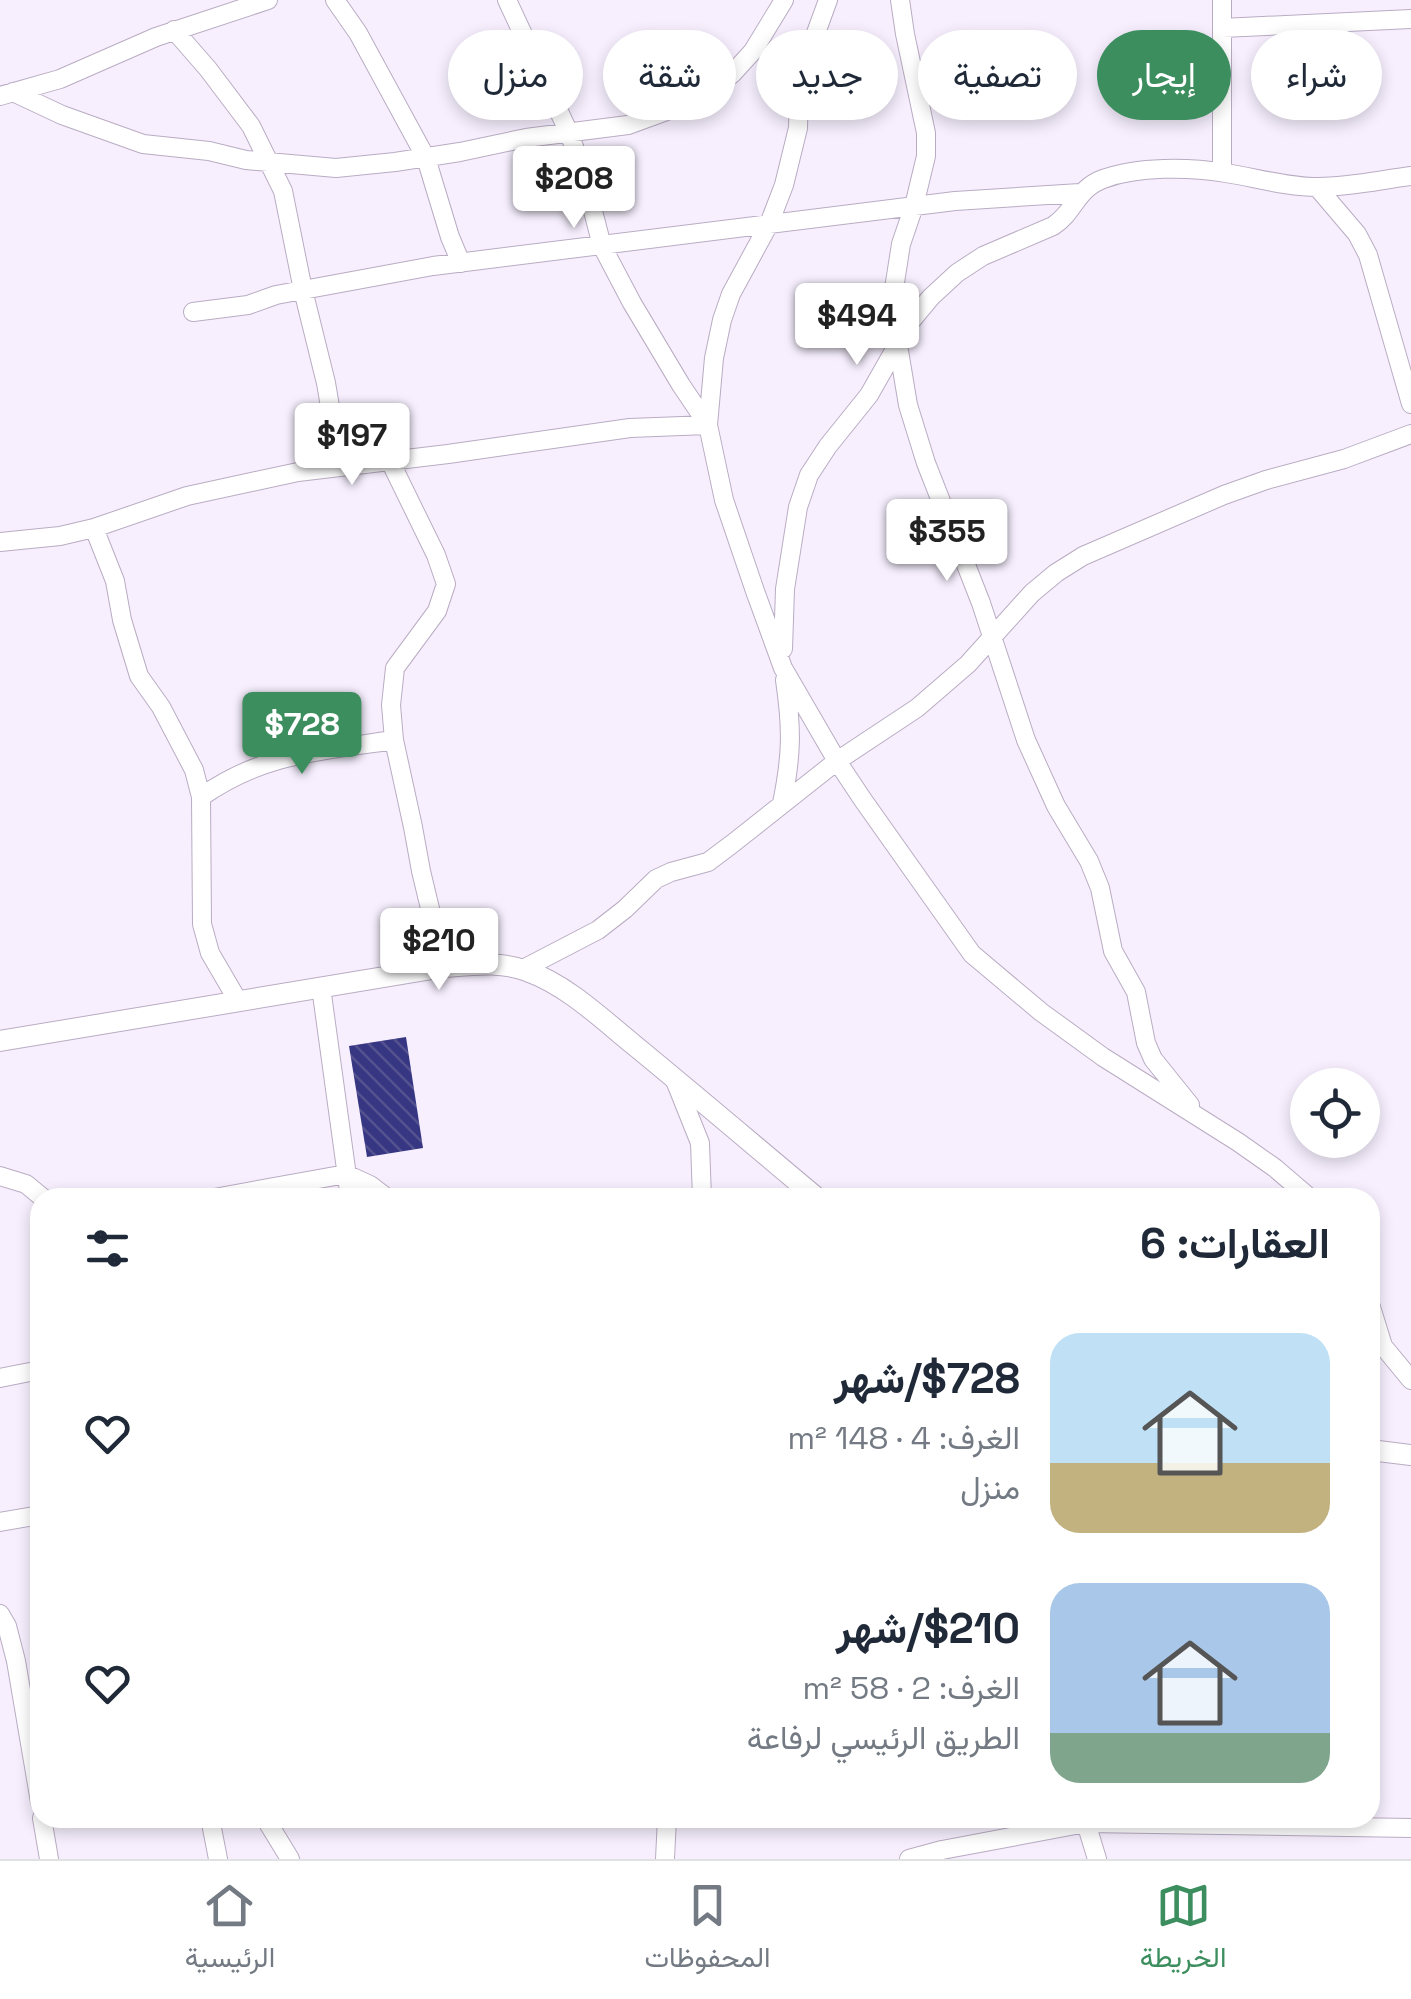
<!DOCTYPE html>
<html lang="ar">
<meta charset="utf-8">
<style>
body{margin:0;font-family:"Space Grotesk",Vazirmatn,sans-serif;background:#f6f6f7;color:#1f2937;direction:rtl;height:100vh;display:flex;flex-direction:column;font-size:38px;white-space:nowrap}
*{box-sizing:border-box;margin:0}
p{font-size:32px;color:#747a83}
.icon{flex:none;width:55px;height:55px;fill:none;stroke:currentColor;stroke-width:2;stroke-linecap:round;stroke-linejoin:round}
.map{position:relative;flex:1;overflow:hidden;direction:ltr}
.panel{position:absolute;left:30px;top:1188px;width:1350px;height:640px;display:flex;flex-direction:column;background:#fff;border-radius:30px;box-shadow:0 5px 15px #0003;direction:rtl}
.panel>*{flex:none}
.hud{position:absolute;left:30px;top:30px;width:1352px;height:90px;direction:rtl;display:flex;gap:20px}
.fabs{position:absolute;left:1290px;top:1068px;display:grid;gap:20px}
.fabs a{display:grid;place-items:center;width:90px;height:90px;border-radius:50%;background:#fff;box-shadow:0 5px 15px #0003;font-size:50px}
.price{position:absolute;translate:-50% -85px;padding:0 22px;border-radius:10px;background:#fff;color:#222;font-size:32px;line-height:65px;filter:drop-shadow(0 2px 5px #0008)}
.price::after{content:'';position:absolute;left:50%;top:60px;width:30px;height:22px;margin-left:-15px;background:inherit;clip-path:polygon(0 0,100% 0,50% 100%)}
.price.on{background:#3c8e5f;color:#fff}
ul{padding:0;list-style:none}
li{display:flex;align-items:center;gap:30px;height:250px;padding:0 50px}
li span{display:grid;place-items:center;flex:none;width:280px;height:200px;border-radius:30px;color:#555}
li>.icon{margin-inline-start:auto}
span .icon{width:120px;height:120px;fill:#fffc;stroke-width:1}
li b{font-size:42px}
h2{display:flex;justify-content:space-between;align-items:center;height:120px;padding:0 50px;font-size:42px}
.chip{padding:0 35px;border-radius:45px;background:#fff;box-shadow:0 5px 15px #0003;font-size:35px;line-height:90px}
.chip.on{background:#3c8e5f;color:#fff}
.dock{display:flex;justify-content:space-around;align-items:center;height:140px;border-top:2px solid #e0e1e3;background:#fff;font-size:28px;color:#747a83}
.dock a{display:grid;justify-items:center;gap:5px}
.dock .on{color:#3c8e5f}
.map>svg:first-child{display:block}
</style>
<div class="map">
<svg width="1411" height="1859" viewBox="0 0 1411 1859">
<defs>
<pattern id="building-back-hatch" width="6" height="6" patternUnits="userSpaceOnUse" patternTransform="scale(2.5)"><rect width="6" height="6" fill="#373682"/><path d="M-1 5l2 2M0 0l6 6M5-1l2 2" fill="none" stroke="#53528f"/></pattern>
</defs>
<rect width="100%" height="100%" fill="#f7effe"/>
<path fill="url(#building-back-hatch)" d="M406 1037 423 1148 367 1157 349 1046Z"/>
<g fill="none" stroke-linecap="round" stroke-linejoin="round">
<defs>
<path id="minor" d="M335 0 358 33 426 158 450 237 461 263
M507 0 569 133 583 172 602 246 632 303 681 385 708 425
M828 0 805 63 799 93 798 128 784 185 769 224 731 294 722 320 714 358 708 425 724 500 755 591 783 668 837 761 863 800 972 954 1041 1012 1103 1057 1238 1142 1275 1168 1310 1198
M900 0 905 34 926 133V156L914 206 901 244 893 295 898 345 908 405 926 463 981 603 1026 740 1056 806 1089 861 1100 888 1113 951 1136 992 1146 1043 1153 1059 1190 1105
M1222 0V172
M1222 28 1411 19
M174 30 208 69 251 126 283 191 303 290 326 383 340 466
M13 92 62 115 143 144 209 151 246 160 336 168 395 162 460 152 526 138 628 125 691 102 715 88 733 73 753 51 784 0
M0 96 60 79 156 37 268 0
M1317 187 1357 234 1368 255 1411 404
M193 312 248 305 276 295 433 266 955 201 1080 193
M390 461 436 555 446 584 437 611 395 668 391 705 394 740 413 827 421 871 444 967
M94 528 115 581 122 620 139 676 161 707 194 770 201 797 202 924 210 953 238 1001
M0 542 60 536 94 528 187 496 298 472 448 454 630 428 708 425
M783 649 785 589 798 507 809 475 828 446 869 395 911 321 931 297 957 273 983 256 1053 226C1075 212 1076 189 1103 179 1138 166 1189 167 1226 173 1257 178 1287 187 1318 187 1350 187 1380 180 1411 176
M201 797C263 753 321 751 394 740
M782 803C792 755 792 728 785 680
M523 969 598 930 625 909 656 879 671 872 708 862 732 844 837 761 917 708 968 664 1032 593 1056 573 1083 556 1224 495 1266 480 1344 459 1411 434
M321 987 350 1198
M674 1078 700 1143 702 1198
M0 1176 26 1184 43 1198
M214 1198 346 1174 370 1185 387 1198
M1370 1304 1383 1346 1411 1380
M0 1378 40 1370
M0 1522 40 1515
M0 1614 7 1626 16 1661 40 1802
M42 1818 49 1859
M210 1818 218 1859
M265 1818 290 1859
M1086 1823 1097 1859
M665 1859 667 1818
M909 1859 942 1850 1086 1823 1411 1828"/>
<path id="tertiary" d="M0 1041 444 967C472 965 501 961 527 971 567 985 602 1019 634 1045 695 1095 756 1147 817 1198
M1370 1450 1411 1455"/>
</defs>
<use href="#minor" stroke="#b9acc3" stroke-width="20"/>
<use href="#tertiary" stroke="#b9acc3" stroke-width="22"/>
<use href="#minor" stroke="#fff" stroke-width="18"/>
<use href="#tertiary" stroke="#fff" stroke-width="20"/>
</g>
</svg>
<div class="fabs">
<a><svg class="icon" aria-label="locate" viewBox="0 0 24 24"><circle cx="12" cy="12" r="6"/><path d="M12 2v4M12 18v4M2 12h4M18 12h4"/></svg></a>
</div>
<b class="price" style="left:574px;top:231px">$208</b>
<b class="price" style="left:857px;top:368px">$494</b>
<b class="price" style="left:352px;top:488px">$197</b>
<b class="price" style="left:947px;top:584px">$355</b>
<b class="price on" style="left:302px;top:777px">$728</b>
<b class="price" style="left:439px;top:993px">$210</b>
<div class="hud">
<a class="chip">شراء</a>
<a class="chip on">إيجار</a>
<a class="chip">تصفية</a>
<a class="chip">جديد</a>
<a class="chip">شقة</a>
<a class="chip">منزل</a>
</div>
<section class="panel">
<h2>العقارات: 6<svg class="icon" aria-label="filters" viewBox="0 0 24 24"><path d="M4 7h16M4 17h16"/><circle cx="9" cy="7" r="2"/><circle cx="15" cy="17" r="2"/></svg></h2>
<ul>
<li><span style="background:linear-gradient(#bfe0f5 65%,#c2b280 0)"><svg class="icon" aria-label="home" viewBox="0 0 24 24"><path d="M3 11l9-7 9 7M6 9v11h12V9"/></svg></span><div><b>$728/شهر</b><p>الغرف: 4 · 148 m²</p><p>منزل</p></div><svg class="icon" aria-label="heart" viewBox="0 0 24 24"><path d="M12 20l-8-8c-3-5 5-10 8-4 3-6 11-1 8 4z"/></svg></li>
<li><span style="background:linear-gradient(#a9c7e8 75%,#7fa58c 0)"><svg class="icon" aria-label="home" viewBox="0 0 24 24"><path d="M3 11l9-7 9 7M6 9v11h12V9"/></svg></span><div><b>$210/شهر</b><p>الغرف: 2 · 58 m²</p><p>الطريق الرئيسي لرفاعة</p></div><svg class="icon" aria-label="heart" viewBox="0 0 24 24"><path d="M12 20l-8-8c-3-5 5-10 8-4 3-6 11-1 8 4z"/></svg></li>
</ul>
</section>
</div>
<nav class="dock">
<a class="on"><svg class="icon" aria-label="map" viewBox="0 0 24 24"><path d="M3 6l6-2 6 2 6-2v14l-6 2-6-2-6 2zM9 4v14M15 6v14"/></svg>الخريطة</a>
<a><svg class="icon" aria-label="saved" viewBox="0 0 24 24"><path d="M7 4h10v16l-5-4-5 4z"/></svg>المحفوظات</a>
<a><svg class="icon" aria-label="home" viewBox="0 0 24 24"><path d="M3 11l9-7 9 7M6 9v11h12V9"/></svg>الرئيسية</a>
</nav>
